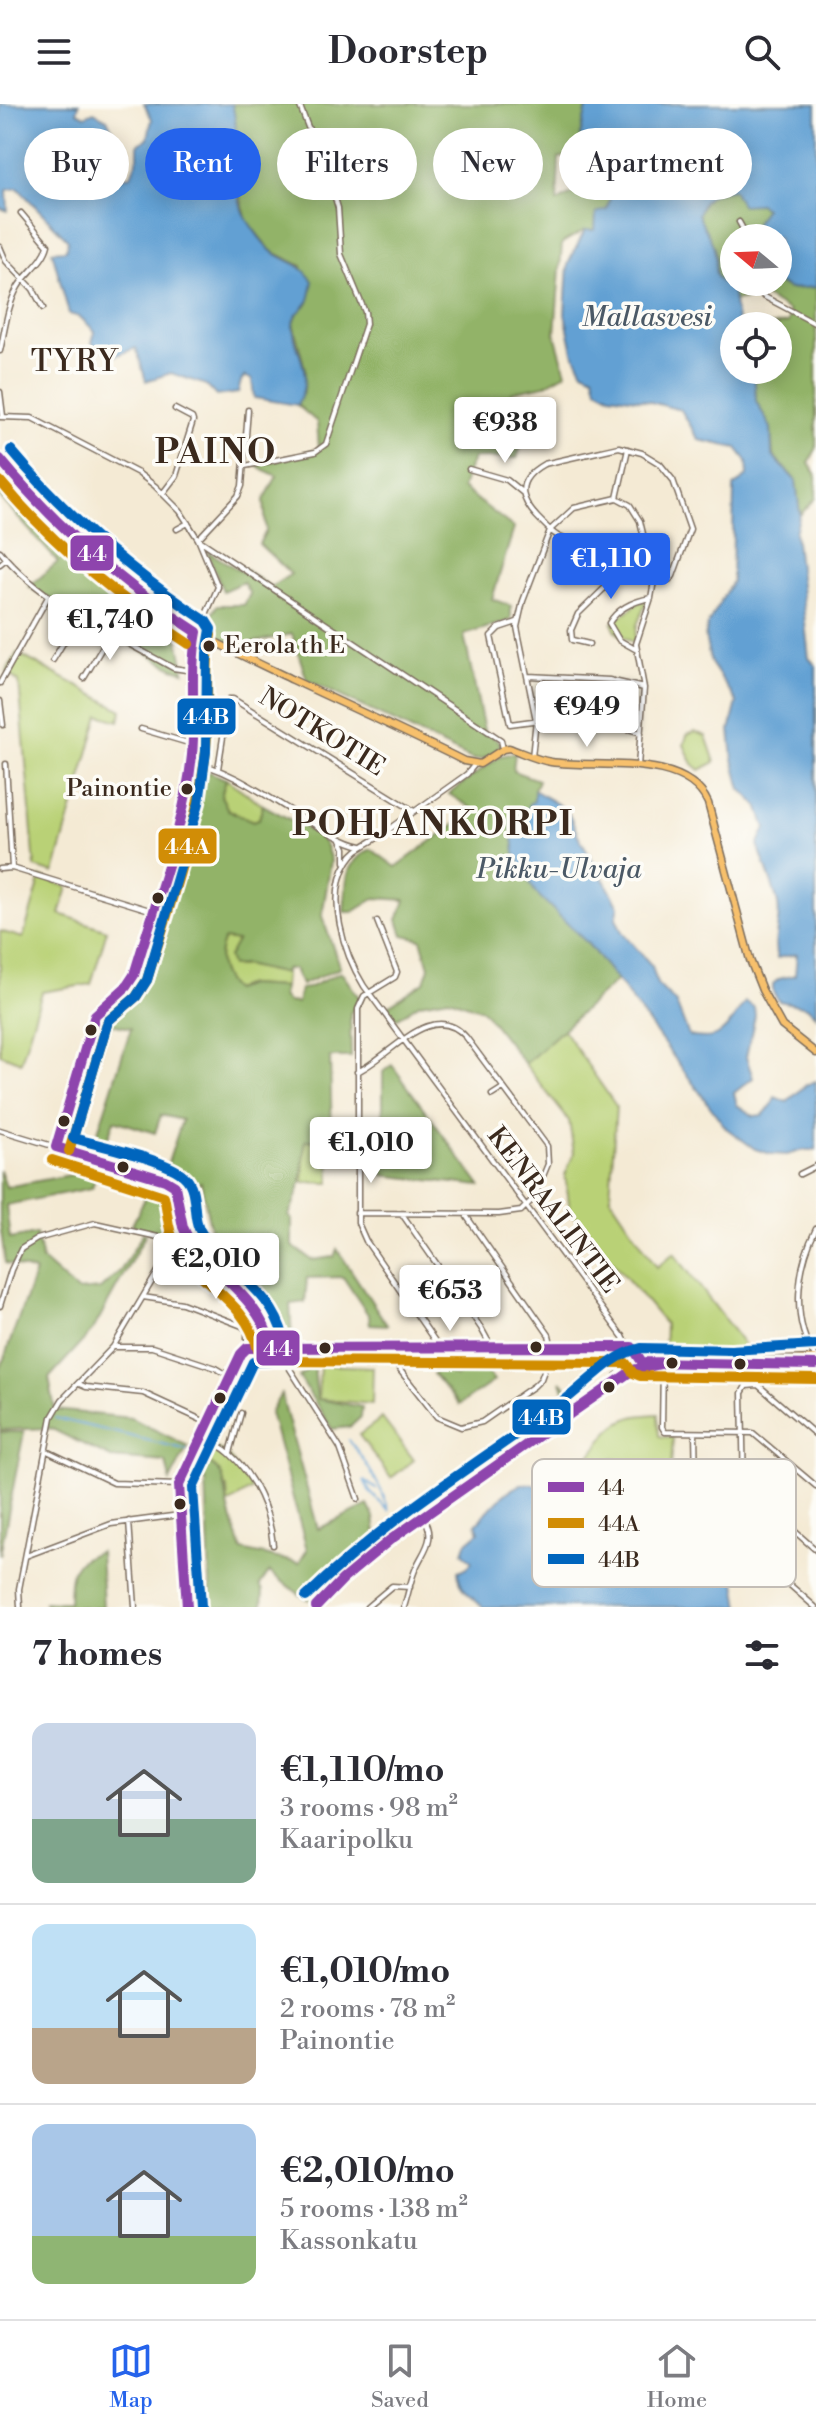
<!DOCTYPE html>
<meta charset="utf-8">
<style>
body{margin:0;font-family:"Libre Bodoni",serif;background:#f2f2f3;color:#2b2b33;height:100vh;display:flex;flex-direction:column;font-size:30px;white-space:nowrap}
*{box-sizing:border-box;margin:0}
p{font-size:26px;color:#7c7c81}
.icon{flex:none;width:44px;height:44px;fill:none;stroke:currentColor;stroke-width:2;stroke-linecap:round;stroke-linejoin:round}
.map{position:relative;height:1503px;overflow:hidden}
.side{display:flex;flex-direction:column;background:#fff;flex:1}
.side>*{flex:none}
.top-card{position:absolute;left:24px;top:24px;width:768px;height:72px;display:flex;gap:16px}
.needle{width:52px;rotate:289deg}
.fabs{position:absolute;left:720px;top:120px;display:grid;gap:16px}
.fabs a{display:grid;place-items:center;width:72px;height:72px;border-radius:50%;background:#fff;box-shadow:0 4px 20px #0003;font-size:40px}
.price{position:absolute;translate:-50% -68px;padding:0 18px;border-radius:8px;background:#fff;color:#222;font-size:26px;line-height:52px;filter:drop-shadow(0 2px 4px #0008)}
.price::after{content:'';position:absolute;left:50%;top:48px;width:24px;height:18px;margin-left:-12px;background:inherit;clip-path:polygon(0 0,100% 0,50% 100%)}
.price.on{background:#2563eb;color:#fff}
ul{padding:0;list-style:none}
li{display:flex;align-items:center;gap:24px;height:200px;padding:0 32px}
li+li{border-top:2px solid #e1e1e2}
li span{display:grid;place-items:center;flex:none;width:224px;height:160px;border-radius:16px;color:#555}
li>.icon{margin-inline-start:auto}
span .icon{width:96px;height:96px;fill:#fffc;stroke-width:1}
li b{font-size:34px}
h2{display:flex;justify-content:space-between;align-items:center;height:96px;padding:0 32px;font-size:34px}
.pill{padding:0 28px;border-radius:36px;background:#fff;box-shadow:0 4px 20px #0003;font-size:28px;line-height:72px}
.pill.on{background:#2563eb;color:#fff}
header{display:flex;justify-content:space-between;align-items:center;height:104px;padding:0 32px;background:#fff;font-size:36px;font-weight:700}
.tabs{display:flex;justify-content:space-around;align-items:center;height:112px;border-top:2px solid #e1e1e2;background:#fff;font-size:22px;color:#7c7c81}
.tabs a{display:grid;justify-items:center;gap:4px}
.tabs .on{color:#2563eb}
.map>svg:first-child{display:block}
</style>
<header><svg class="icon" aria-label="menu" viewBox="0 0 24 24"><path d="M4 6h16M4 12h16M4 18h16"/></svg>Doorstep<svg class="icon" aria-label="search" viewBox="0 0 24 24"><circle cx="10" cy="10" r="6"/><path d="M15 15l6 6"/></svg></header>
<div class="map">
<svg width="816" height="1503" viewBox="0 0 816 1503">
<rect width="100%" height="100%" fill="#fdfcf7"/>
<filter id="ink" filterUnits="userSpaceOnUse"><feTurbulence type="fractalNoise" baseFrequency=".0125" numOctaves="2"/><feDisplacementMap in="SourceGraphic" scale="16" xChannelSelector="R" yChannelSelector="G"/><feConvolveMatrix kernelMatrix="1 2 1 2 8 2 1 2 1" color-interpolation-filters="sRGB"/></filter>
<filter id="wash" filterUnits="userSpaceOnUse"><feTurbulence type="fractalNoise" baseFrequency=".006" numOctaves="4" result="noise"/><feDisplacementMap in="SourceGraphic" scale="32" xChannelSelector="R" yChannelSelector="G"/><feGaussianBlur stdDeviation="1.8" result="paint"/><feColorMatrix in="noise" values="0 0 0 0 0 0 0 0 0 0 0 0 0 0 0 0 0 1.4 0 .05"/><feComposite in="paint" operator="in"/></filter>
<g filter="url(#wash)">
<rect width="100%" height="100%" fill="#f4ead4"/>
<path fill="#b9d176" stroke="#7a7e4a" stroke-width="2" d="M647 496 637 521 634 539 617 529 612 519 640 498Z
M17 549 122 606 119 617 99 611 54 769 35 763 19 578 6 568Z
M695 628 706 632 715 658 700 666 693 660 684 641 687 631Z
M226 675 263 701 259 715 253 717 228 706 221 692Z
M186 708 196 742 203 746C198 760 182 759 170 761Z
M41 773 68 783 60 810 107 826 91 880 42 888 21 958 0 950V827L23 834Z
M224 835 238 836 236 863 244 861 285 870 284 883 248 881 233 886C219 871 215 853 224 835Z
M562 924 616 1002 610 1093 657 1163 674 1149 742 1238 746 1251H664L665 1220 570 1106 565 1071 574 1049 569 1017 525 960Z
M305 1037 329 1038 330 1079 303 1078Z
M320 1261 373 1263 372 1300 318 1295Z
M658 1310 659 1332 673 1334 670 1376 652 1373 645 1365 602 1361C582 1382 576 1391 546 1384L550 1371C584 1380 594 1337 616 1321 630 1311 642 1311 658 1310Z
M382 1314 414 1356 391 1374 359 1331Z
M207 1340 226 1349 252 1385 228 1400 227 1383 196 1364 194 1378 182 1382 201 1344Z"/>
<path fill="#92b367" stroke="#666e42" stroke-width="2" d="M232 0H588L580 32 593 40 591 46 559 54 557 98 575 88 589 90 601 84 608 85 610 94 607 105 596 126H585L562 139 555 230 566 269 545 281 512 288 504 301 525 330 517 354H473L462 384 514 424 492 495 511 502V516L464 531 485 631 489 630 501 639C496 649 483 658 472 655L307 576 292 530 237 542 210 529 207 519 217 501H244L250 490 243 478 223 487 207 447 242 468 244 465 271 483 291 470 259 440 266 427 264 396 277 372 256 362 319 345 317 318 297 301 304 286 305 265 293 219 298 208 308 199 302 162 271 147 247 117 234 70 238 57Z
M733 85 766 104 754 121 758 134H734V178H776L789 185 816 183V345L809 359 816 371V394L800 411 796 377 773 351 771 324 756 297 754 266H778V222H767L788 219 789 207 763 192 734 197 732 186C704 170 722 165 713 141 709 131 702 121 698 110 705 90 714 88 733 85Z
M0 360C37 403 74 444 118 479 137 495 158 508 179 523L178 534 184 567 173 564 29 483 58 458 0 393Z
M515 649 513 667 538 676 534 686V697L588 840 617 876 525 960 483 906 449 894 420 899 396 915 387 903 424 878 429 863 421 835 403 831 398 816 405 796 376 794 353 808H344C347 780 342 759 371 745L396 763 474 706 449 690 500 652Z
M200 664 226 675 221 692 228 706 253 717 259 715 263 701 317 730 326 742 331 757 322 812 340 864 301 881 294 865H285V870L244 861 231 862 228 853 237 837 224 835C215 853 219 871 233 886L248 881 284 883 282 892 287 898 297 899 300 885 308 884 341 868 361 896 350 909 351 953H330L332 1034 305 1037 301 1079 289 1112 292 1116V1142L312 1156 334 1153 337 1145 387 1221 370 1220 369 1212 343 1173 307 1174 305 1198 290 1200 292 1236H280L252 1190 259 1174 211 1128 201 1078 182 1083 176 1073 165 1068 182 1016 161 1011 155 1029 114 1016 103 1049 92 1046 131 924 96 917C108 901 124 893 135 878L170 761C182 759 198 760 202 746L196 742 186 708 192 671 195 666Z
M392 961 480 1082 383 1071V968Z
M90 1057 100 1058 92 1084 6 1101 10 1135 36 1130 42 1156 77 1187 100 1185 121 1166 143 1129 146 1130 93 1226 49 1274 55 1306 131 1314 188 1342 170 1377 166 1358 111 1354 50 1324 0 1326V1266L35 1168 5 1159 0 1118V1066L6 1083 80 1069Z
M154 1076 166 1079C173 1095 180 1114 171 1129L145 1126 132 1121Z
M314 1261 317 1295 362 1303 361 1313 350 1323 332 1325 299 1273Z
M469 1261 482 1262 494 1277 459 1301 433 1270 438 1264 456 1272Z
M561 1277 579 1297 482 1364 475 1358 479 1351 565 1290Z
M281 1290 318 1425 368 1401 374 1413 376 1430 380 1434 314 1496 306 1495 269 1468 260 1481 263 1487 262 1503H211L206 1376 194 1378 196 1364 205 1357C227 1368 224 1380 228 1401 231 1416 237 1432 242 1446L299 1459 307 1446 270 1309Z
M0 1328H24L0 1451Z
M100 1447 103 1503H45L44 1498H69C70 1468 69 1458 100 1447Z"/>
<path fill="#62a0d3" stroke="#4e6578" stroke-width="2" d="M0 0H79L77 8 85 12 94 8 107 15 113 27C107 43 98 65 116 76L131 71 138 53V41L148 34 152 15 144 0H232C243 38 226 88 250 120 256 129 265 143 274 149 293 161 298 157 313 177 312 183 311 190 309 196 305 205 293 209 293 221 295 255 316 264 297 301L254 294 252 276 245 272 241 277 238 289 216 292 206 281 171 269 146 277 136 244 115 252 92 239 95 227 80 213 69 210 52 147 66 146 68 136 18 84 7 86 8 107 0 104Z
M588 0H816V183L789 185 776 178 778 134H758L754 121 765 104 759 100 741 101 733 85C713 88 705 90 698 110 702 121 709 131 713 141 722 165 704 170 732 186L738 222H734V266H754L756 297 771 324 772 351 796 377 800 411 795 428 809 554 816 562V912L807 903 779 897 773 888V880L779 875 795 871 797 850 777 854C771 836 783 815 777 796 772 778 764 759 758 741L766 724 758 702 741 685 733 655 730 626 737 598 711 559 705 533 708 520 732 477 734 383 748 371 747 357 737 344 699 336 681 306 643 296 610 291 597 284 594 272 583 267 573 248 565 210 568 160 585 126H595L596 109 607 105 610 94 608 85C595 83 593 91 575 88L572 79 578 48 590 46 592 40 580 32Z
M534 686 567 706 578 731 619 802 616 814 622 828 652 862 657 880 676 899 689 932C724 940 728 921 745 898L754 903 755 912 746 953 753 974 734 989 737 1001 754 1012 763 1011 772 1001 775 993 787 998 806 981 816 977V1046H803L787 1051 771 1050 755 1045 726 1024 617 876 588 840 535 788 515 750 511 716 526 708 529 700 534 697Z
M613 1355C648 1366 650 1362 656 1399L667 1400 671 1407 672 1420 658 1427 657 1435 665 1444 712 1448 736 1478 740 1503H483C471 1493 459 1484 458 1467L467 1464 472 1458 463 1448 466 1439 479 1428 476 1420C490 1406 509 1378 530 1380 543 1381 555 1390 567 1387 587 1383 596 1365 613 1355Z"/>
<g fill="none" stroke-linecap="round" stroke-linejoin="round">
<path stroke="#62a0d3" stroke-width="2" d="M55 1314 188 1346
M349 1336C365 1357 382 1382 389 1407
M376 1385 364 1376 370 1388 388 1406"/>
</g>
</g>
<g filter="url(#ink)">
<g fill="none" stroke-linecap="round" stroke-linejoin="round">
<defs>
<path id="minor" d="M739 118 748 134
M0 143 6 157 33 185 43 204
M757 178 763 192 816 220
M0 247C5 226 7 202 18 183 26 169 44 158 48 141L21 109
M0 288 3 312
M0 313 32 314 138 369 155 382 180 407 198 435 501 636 503 645
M245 362 315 348 326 340 366 220 365 208 341 150 338 104 333 87 299 0
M469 365 507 376 523 389
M163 389 176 372 193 317 192 314 175 305
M617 394 628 345
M177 425 188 419
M0 447C40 498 116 532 173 564L193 567
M0 460 6 455
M517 518 499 524 491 532 510 620 547 615 606 618 641 629
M589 540 572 536 571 526 578 510 624 465 654 477 669 476 673 472 690 425 673 376 660 360 642 349 619 343 544 360C512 378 521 398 543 419 549 425 554 431 562 434 577 441 595 437 610 445 618 450 621 457 624 465
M635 545 619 536 609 519C618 504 634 497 651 494
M53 556 80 511
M528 572 609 576 644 584
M84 574 111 529
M0 579 48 493
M0 597 3 621
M141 625 192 640
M532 653 536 616 517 523 523 497 550 426 574 404 617 394 630 401 640 417 654 477 651 494 636 540 644 584 638 662
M190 658C234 664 286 707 326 727 338 733 349 740 362 742
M6 660 12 764
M475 660 467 670 377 734C366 741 355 745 348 757 325 792 344 850 364 882L642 1259
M218 665 229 595H233L414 707
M341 736 345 744V758
M0 765 12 764 153 807
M377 817 397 868 395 873 364 892 358 905V1119L366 1137 439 1243
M357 968C389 954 432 894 466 933L547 1042 548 1060 534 1094 521 1107 499 1110 357 1109
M492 991 503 984
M0 1026 171 1078C185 1092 179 1116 187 1134 214 1169 267 1194 272 1243
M56 1043 95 911C106 894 126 890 134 871L185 697 192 648 194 538 218 483 198 435 238 392 242 382 248 306
M800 1070 816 1062
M402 1110 481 1224 492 1244
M467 1113 549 1231 552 1244
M816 1125C797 1163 790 1217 816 1254
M143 1193 182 1199 242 1222 247 1227V1244
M0 1202 11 1166 21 1145 37 1135 95 1119 176 1137 187 1134
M623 1232 635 1261
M113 1243H152L216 1264 231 1273
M290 1243V1265L340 1344 358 1395
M387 1243 388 1251 437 1313 461 1323 482 1318 534 1282 541 1275 545 1264 546 1244
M247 1244 626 1245 632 1243
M756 1259 758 1281
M663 1260 662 1323 665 1328 753 1329 816 1382
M79 1280 86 1283 143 1289 208 1319
M758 1281 746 1282 742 1289 745 1431 758 1453 815 1503
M758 1281 816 1331
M695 1329 696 1378
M201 1334C211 1338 222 1342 229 1349 255 1372 270 1408 273 1441
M47 1347 114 1379 179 1381
M230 1349 241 1309
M744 1394 758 1395 816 1446
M129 1417 135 1503
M26 1452 111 1420 180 1411
M20 1503 19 1485 52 1313 62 1296 113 1243 176 1137
M187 1503 179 1381 241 1250 247 1244
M367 1503 392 1482 410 1483
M404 1503C408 1491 410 1478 415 1466 423 1446 438 1436 423 1412"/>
<path id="major" d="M0 355C46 413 98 463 159 505 201 533 247 554 293 576 350 603 408 629 464 657L480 660 503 645 509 644C523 649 537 656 551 658 597 665 685 648 708 699L750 856 762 886 782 922 816 949
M734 1258 816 1255
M617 1272 639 1259 816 1261
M316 1503 343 1475 390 1436 633 1266 660 1260"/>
</defs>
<use href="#minor" stroke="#7c6d5e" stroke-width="7"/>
<use href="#major" stroke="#7c6d5e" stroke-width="9"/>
<use href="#minor" stroke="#fff" stroke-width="4"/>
<use href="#major" stroke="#f7c06c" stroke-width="6"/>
<defs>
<path id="bus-1" d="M0 355C57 424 122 480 197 528
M56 1043 95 911 126 883 134 871C155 799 184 726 192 651 196 610 189 569 197 528
M56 1043 165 1076 175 1082 183 1123 189 1136C218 1173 260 1195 272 1243
M187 1503 179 1381 241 1250 247 1244 632 1243 642 1258 816 1261
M316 1503 343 1475 390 1436 633 1266 660 1260"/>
<path id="bus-2" d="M0 377C54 442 118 494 189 540
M69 1047 108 917 136 893 147 876C169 804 195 730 205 655 211 613 203 572 211 531
M52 1056 164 1092C168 1108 167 1125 175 1140 199 1182 246 1195 258 1246
M272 1257 626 1259 633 1269 640 1272 816 1275"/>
<path id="bus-3" d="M11 346C68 414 131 468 206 517L211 525 207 549 206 648 199 699 147 876 136 893 108 917 73 1034C98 1041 168 1056 184 1072 200 1086 190 1113 202 1130 229 1168 273 1187 284 1235 286 1243 286 1252 277 1256 270 1259 260 1257 253 1258L193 1384 201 1502
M306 1493C383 1417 473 1362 561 1299 588 1280 608 1252 641 1244L731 1246 815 1241"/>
</defs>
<use href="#bus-1" stroke="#fdfcf7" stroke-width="16"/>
<use href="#bus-2" stroke="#fdfcf7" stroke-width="16"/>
<use href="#bus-3" stroke="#fdfcf7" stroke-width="16"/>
<use href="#bus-1" stroke="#8e44ad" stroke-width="10"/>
<use href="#bus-2" stroke="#d18d06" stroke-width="10"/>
<use href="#bus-3" stroke="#0065bd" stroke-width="10"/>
</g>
</g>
<g fill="#3b2a1e" stroke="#fdfcf7" stroke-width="3">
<circle cx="209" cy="542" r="7"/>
<circle cx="187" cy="685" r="7"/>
<circle cx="158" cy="794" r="7"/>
<circle cx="91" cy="926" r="7"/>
<circle cx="64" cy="1017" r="7"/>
<circle cx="123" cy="1063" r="7"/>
<circle cx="536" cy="1243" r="7"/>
<circle cx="325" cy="1244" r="7"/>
<circle cx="672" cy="1259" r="7"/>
<circle cx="740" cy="1260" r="7"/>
<circle cx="609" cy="1283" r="7"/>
<circle cx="220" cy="1294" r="7"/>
<circle cx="180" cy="1400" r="7"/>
</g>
<g text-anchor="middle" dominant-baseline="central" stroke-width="7" stroke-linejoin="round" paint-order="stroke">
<g font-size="24" fill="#3b2a1e" stroke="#fdfcf7" text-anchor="start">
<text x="224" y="542">Eerola th E</text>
<text x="172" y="685" text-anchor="end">Painontie</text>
</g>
<g font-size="26" fill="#3b2a1e" stroke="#fdfcf7">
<text transform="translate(322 628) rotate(32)">NOTKOTIE</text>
<text transform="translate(553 1106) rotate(53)">KENRAALINTIE</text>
</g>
<g font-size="28" font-style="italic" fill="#4b5966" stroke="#fdfcf7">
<text x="647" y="213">Mallasvesi</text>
<text x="559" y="765">Pikku-Ulvaja</text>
</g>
<g font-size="30" letter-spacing="2" fill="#3b2a1e" stroke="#fdfcf7">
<text x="75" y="258">TYRY</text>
</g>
<g font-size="34" font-weight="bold" letter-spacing="2" fill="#3b2a1e" stroke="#fdfcf7">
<text x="216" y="349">PAINO</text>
<text x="433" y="721">POHJANKORPI</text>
</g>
</g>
<rect x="532" y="1355" width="264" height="128" rx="12" fill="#fdfcf7" stroke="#c3bdb6" stroke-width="2"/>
<rect x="548" y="1378" width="36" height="10" fill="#8e44ad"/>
<rect x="548" y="1414" width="36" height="10" fill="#d18d06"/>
<rect x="548" y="1450" width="36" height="10" fill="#0065bd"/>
<g font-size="22" fill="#3b2a1e">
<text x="598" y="1391">44</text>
<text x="598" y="1427">44A</text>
<text x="598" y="1463">44B</text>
</g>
<g stroke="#fdfcf7" stroke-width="3">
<rect x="69" y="430" width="46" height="38" rx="8" fill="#8e44ad"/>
<rect x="176" y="593" width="61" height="39" rx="8" fill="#0065bd"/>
<rect x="157" y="723" width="61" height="38" rx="8" fill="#d18d06"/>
<rect x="255" y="1225" width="46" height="38" rx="8" fill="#8e44ad"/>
<rect x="511" y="1294" width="61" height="38" rx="8" fill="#0065bd"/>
</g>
<g font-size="22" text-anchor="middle" font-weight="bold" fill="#fff">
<text x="92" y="457">44</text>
<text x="206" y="620">44B</text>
<text x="187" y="750">44A</text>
<text x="278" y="1252">44</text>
<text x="541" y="1321">44B</text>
</g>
</svg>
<div class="fabs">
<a><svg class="needle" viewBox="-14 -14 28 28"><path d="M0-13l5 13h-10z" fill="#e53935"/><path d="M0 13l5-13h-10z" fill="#7c7c81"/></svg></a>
<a><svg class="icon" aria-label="locate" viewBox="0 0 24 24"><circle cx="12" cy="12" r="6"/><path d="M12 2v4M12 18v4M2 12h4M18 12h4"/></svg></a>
</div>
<b class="price" style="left:505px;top:361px">€938</b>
<b class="price on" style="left:611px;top:497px">€1,110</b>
<b class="price" style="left:110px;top:558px">€1,740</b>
<b class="price" style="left:587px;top:645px">€949</b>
<b class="price" style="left:371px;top:1081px">€1,010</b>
<b class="price" style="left:216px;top:1197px">€2,010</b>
<b class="price" style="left:450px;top:1229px">€653</b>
<div class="top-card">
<a class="pill">Buy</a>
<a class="pill on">Rent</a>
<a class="pill">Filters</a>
<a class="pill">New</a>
<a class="pill">Apartment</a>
</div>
</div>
<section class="side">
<h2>7 homes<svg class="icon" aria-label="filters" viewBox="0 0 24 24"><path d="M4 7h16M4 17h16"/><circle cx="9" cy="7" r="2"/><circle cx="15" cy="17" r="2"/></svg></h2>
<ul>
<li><span style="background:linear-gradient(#c9d6e8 60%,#7fa58c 0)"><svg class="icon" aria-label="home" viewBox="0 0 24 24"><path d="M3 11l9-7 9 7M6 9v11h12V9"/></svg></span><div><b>€1,110/mo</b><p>3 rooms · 98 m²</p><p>Kaaripolku</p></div></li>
<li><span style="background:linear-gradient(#bfe0f5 65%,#b9a48a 0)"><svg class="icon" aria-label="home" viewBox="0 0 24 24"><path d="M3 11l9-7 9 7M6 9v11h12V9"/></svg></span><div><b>€1,010/mo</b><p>2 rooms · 78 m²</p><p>Painontie</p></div></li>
<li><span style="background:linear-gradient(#a9c7e8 70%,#8fb573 0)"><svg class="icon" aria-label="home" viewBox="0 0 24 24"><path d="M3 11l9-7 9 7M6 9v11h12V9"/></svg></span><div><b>€2,010/mo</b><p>5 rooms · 138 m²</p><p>Kassonkatu</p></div></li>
</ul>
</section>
<nav class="tabs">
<a class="on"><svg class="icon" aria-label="map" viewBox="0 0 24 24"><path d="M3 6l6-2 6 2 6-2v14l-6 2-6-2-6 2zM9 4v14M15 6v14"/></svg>Map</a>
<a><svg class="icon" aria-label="saved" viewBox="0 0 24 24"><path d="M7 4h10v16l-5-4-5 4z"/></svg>Saved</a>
<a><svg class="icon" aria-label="home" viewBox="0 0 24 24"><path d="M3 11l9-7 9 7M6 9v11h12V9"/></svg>Home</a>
</nav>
